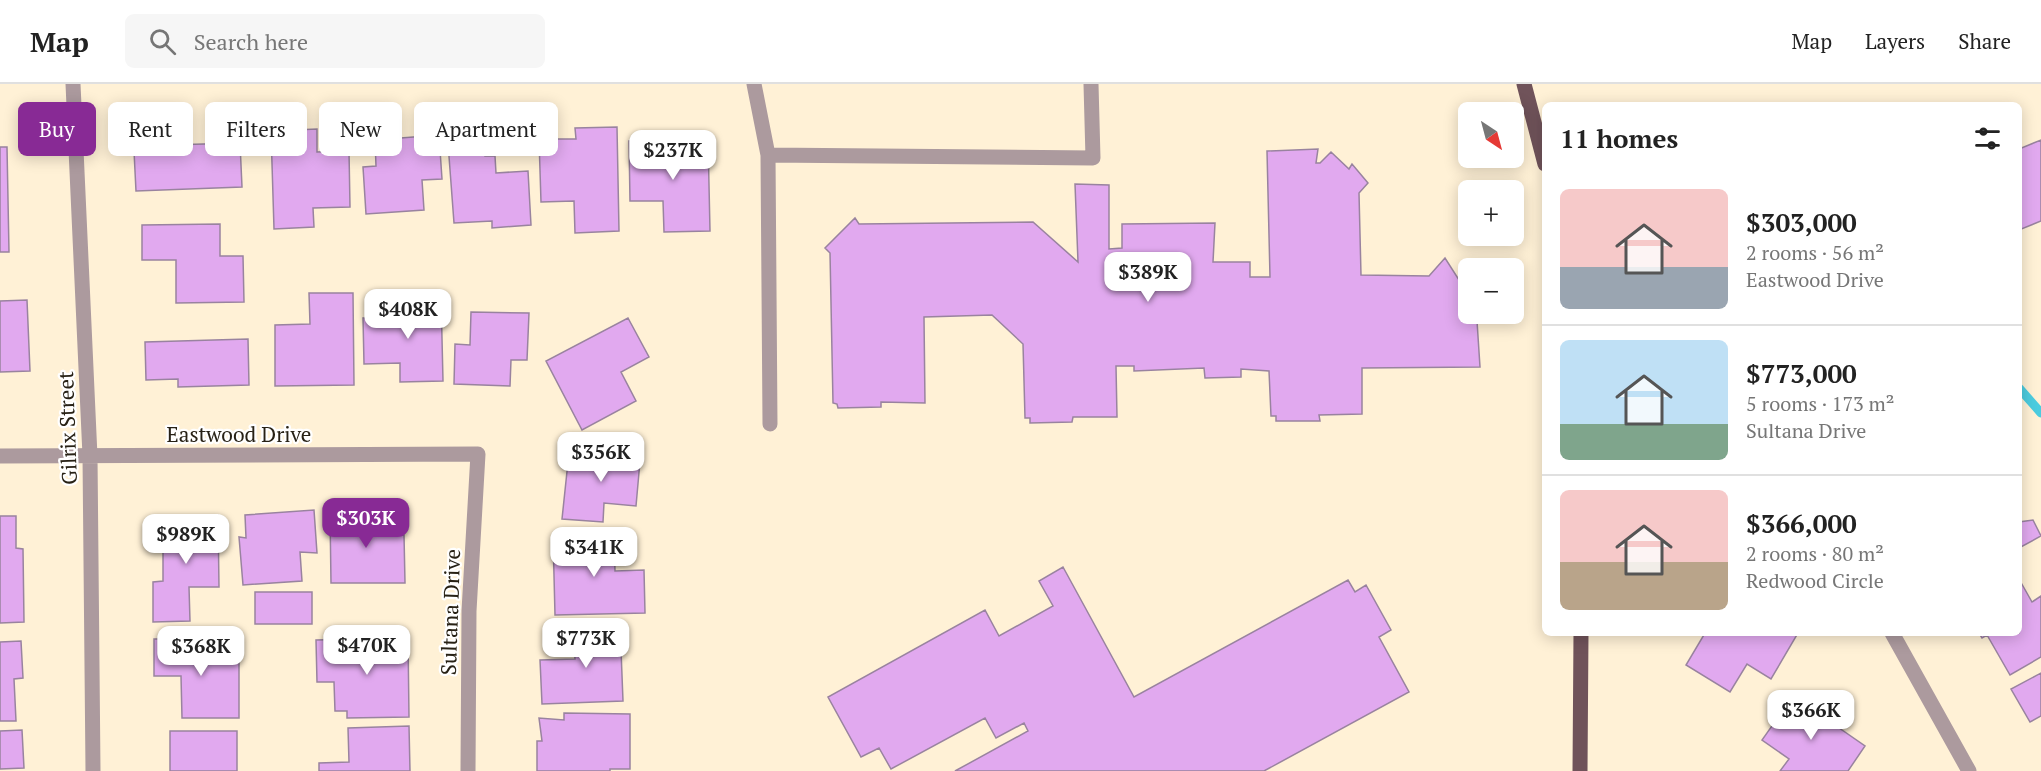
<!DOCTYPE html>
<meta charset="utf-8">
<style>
body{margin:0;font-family:"PT Serif",serif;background:#f6f6f6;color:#222;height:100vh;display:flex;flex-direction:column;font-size:22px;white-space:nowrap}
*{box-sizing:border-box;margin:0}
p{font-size:20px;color:#767676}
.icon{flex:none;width:33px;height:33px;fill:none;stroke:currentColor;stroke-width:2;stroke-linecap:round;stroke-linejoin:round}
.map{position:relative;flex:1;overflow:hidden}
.drawer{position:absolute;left:1542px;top:18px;width:480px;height:534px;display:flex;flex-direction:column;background:#fff;border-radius:9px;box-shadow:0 3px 15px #0003}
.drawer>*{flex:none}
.hud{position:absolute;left:18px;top:18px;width:570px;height:54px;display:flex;gap:12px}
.needle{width:39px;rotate:144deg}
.fabs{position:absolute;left:1458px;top:18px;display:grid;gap:12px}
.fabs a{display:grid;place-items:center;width:66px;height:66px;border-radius:9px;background:#fff;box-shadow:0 3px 15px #0003;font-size:30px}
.price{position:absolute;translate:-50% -51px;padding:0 14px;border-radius:12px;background:#fff;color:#222;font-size:20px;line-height:39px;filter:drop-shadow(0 2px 3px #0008)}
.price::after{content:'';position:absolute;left:50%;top:36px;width:18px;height:14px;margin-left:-9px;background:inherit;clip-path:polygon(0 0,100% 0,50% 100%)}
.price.on{background:#882a95;color:#fff}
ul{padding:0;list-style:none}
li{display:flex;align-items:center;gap:18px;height:150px;padding:0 18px}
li+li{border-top:2px solid #e0e0e0}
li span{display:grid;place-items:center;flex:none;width:168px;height:120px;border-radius:9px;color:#555}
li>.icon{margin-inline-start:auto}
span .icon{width:72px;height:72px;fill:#fffc;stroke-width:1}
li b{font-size:26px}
h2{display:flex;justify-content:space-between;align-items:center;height:72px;padding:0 18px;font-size:26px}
.tag{padding:0 21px;border-radius:9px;background:#fff;box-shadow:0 3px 15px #0003;font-size:21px;line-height:54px}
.tag.on{background:#882a95;color:#fff}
header{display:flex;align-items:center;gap:36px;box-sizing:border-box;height:84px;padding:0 30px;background:#fff;border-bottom:2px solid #e0e0e0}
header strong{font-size:28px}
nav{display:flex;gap:33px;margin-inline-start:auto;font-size:21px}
.search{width:420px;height:54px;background:#f6f6f6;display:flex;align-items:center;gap:15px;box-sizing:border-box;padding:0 21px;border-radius:9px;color:#767676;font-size:22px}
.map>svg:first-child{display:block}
</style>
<header>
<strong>Map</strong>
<div class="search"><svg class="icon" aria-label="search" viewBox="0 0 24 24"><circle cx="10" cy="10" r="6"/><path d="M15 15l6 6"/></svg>Search here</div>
<nav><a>Map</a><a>Layers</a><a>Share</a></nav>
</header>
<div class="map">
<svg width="2041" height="687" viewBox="0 0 2041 687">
<rect width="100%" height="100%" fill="#fff1d6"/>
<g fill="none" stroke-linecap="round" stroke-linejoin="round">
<path stroke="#4cccdf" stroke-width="9" d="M2019 304 2041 329"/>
</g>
<path fill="#e1a9ef" stroke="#99839f" stroke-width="1.5" d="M617 43 619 147 575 149 574 117 541 118 539 55H576L575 44Z
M317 45V68L349 67 350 123 313 124 314 143 274 145 271 47Z
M439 51 442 95 422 96 424 126 366 130 363 83 376 82 375 56Z
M708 55 710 147 664 148 663 117H630L629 57Z
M2041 56V137L2019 146V65Z
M484 57 485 72H495L496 89 528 87 531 141 492 144V137L454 139 448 59Z
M240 59 242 103 136 107 134 67 168 66V61Z
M0 63H7L9 168H0Z
M1318 65 1316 79H1320L1331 68 1349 85 1352 80 1368 99 1359 109 1361 191 1429 192 1445 174 1468 210V228L1463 233V236L1477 237 1480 283 1362 284V330L1319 331 1320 337H1276V332H1271L1269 287 1241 285V293L1205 294 1204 284 1134 287V282H1116L1117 333H1073L1072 338 1030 339V334H1025L1023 260 992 231 924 233 925 319 881 318V323L838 324 837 320 833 319 830 169 825 164 855 134 859 140 1033 138 1078 178 1075 100 1109 101V165L1122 164V140L1215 139 1213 178H1250V193H1270L1267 67Z
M220 140V172H243L244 218 176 219V176H142V141Z
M309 209H353L354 301 275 302V241L310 240Z
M441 212 443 297 400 298V279L364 280 363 234 401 233V213Z
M27 216 30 287 0 288V217Z
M471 228 529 229 527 276H511L510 302 454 300 455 260 470 261Z
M628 234 649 273 621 288 636 317 582 346 546 277Z
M248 255 249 301 178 303V295L146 296 145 258Z
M593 361 641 366 636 422 604 419 603 438 562 435 568 378 593 380Z
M314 426 317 469 300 468 302 497 243 501 239 453 246 454 245 431Z
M330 429H391V451H404L405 499H331Z
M218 431 219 503H189L190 537 153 538V498L163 497V466L168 467 167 432Z
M0 432H16V464L23 465 24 538 0 539Z
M2033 436 2041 452 2019 464V438Z
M614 451 615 487 644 486 645 529 555 531 553 452Z
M1063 483 1134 613 1348 496 1355 508 1366 501 1391 546 1379 553 1409 608 1264 687H955L1028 647 1024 639 996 654 985 634 891 685 879 664 861 673 828 613 985 526 999 552 1053 522 1039 497Z
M2019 495 2032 518 2041 512V573L2010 591 1987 551 1982 554 1979 549H2019Z
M255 508H312V540H255Z
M620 540 623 617 542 620 540 576 575 575 573 541Z
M1705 549H1798L1771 595 1747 580 1730 608 1686 581Z
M408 554 409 633 347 634V627H335L334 598H317L316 556Z
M154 555H193V565L239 563V634H182L181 592H154Z
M21 557 23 594 14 595 16 637H0V558Z
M2041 589V632L2030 638 2011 605Z
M1793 612 1865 662 1848 687H1780L1789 675 1762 656Z
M564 629 630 630V685H610V687H537V657H542L539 634 564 636Z
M409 642 410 687H319V679L349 678 348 644Z
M22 646 24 684 0 685V647Z
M170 647H237V687H170Z"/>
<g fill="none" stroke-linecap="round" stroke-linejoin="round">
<path stroke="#ac9a9e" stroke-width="15" d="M73 0 90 372 93 687
M754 0 768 71 1093 74 1091 0
M768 71 770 340
M0 372 478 370 469 527 468 687
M1892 549 1969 687"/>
<path stroke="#70535a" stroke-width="15" d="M1524 0 1545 80
M1580 687 1581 549"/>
</g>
<g text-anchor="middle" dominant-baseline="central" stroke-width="4.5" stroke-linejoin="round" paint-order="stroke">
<g font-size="21" fill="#272115" stroke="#fff">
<text transform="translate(67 344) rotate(-92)">Gilrix Street</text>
<text x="239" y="350">Eastwood Drive</text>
<text transform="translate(450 528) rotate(-88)">Sultana Drive</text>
</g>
</g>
</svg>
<div class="fabs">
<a><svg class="needle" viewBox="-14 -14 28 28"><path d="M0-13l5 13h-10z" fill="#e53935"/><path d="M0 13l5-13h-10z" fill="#767676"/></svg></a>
<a>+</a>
<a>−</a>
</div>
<b class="price" style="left:673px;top:97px">$237K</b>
<b class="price" style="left:1148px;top:219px">$389K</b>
<b class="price" style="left:408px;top:256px">$408K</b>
<b class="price" style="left:601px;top:399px">$356K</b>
<b class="price on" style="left:366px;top:465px">$303K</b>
<b class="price" style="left:186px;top:481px">$989K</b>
<b class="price" style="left:594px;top:494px">$341K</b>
<b class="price" style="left:586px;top:585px">$773K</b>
<b class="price" style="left:367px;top:592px">$470K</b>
<b class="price" style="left:201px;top:593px">$368K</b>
<b class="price" style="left:1811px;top:657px">$366K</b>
<div class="hud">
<a class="tag on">Buy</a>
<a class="tag">Rent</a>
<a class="tag">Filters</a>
<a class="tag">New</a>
<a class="tag">Apartment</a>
</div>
<section class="drawer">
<h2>11 homes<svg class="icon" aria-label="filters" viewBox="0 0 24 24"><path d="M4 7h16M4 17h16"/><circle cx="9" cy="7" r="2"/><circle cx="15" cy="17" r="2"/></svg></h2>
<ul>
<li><span style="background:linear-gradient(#f6c9c9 65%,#9aa5b1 0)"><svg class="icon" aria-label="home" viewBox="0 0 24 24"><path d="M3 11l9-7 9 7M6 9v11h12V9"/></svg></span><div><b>$303,000</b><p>2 rooms · 56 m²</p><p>Eastwood Drive</p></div></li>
<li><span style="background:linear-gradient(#bfe0f5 70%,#7fa58c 0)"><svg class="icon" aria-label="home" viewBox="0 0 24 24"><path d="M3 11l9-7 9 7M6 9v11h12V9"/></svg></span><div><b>$773,000</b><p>5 rooms · 173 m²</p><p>Sultana Drive</p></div></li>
<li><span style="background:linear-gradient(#f6c9c9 60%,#b9a48a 0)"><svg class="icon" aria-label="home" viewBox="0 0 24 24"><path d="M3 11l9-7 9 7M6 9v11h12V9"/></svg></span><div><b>$366,000</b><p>2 rooms · 80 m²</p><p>Redwood Circle</p></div></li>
</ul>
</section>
</div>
